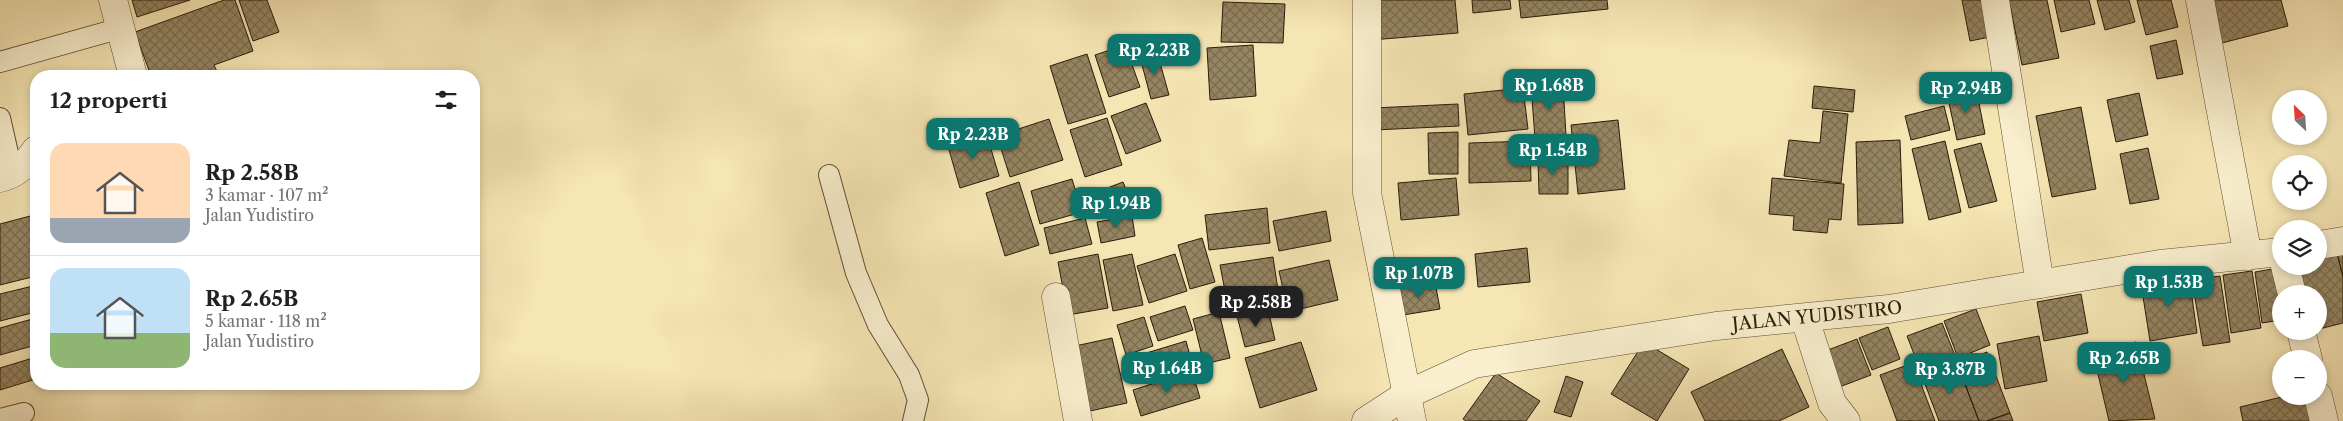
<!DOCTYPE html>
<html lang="id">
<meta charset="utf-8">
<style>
body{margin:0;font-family:"Libre Caslon Text",serif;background:#f6f6f6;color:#202124;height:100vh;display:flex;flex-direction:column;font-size:19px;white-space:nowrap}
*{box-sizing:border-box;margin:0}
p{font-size:16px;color:#757577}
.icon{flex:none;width:28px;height:28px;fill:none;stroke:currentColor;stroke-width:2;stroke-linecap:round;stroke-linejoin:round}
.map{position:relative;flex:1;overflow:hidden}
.drawer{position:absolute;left:30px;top:70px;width:450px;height:320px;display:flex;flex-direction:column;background:#fff;border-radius:20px;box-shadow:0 2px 8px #0003}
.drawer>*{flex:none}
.needle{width:32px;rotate:335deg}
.controls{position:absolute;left:2272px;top:90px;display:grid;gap:10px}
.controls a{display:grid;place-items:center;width:55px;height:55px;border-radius:50%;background:#fff;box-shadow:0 2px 8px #0003;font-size:25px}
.price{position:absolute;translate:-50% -42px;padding:0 11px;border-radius:10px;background:#0f766e;color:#fff;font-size:16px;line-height:32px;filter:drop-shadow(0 1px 2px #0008)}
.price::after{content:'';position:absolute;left:50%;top:30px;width:15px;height:11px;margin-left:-8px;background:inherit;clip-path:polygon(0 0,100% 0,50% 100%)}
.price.current{background:#222;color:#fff}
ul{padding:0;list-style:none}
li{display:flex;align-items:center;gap:15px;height:125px;padding:0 20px}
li+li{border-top:1px solid #e0e0e0}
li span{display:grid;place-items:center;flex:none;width:140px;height:100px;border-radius:15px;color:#555}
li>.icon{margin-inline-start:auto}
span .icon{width:60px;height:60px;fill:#fffc;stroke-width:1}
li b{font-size:21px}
h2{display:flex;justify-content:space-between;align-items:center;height:60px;padding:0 20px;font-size:21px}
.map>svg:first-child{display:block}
</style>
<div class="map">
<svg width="2343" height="421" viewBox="0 0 2343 421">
<defs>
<pattern id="building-cross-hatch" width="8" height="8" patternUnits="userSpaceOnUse" patternTransform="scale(1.25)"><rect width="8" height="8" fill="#958562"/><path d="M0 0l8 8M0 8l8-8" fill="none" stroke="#7a6c4f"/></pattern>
</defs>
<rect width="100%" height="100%" fill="#f6e6b4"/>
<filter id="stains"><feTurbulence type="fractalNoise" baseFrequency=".004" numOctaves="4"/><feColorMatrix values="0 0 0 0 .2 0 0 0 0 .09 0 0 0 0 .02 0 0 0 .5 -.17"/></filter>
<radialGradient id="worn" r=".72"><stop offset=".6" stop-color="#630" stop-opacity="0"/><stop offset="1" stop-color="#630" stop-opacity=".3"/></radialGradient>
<path fill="url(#building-cross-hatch)" stroke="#2b1c09" d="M132 0H190L137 17Z
M224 0H235L253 51 214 65 219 76H151L135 32Z
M239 0H267L279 32 253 41Z
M1368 0H1455L1458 33 1371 40Z
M1472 0H1510L1511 9 1473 13Z
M1519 0H1607L1608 9 1521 18Z
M1962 0H1989L1995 36 1970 41Z
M2009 0H2047L2059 58 2022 65Z
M2054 0H2089L2095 24 2061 32Z
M2097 0H2129L2135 22 2105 30Z
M2137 0H2171L2178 27 2146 35Z
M2207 0H2281L2288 26 2218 44Z
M1223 2 1285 4 1283 43 1221 42Z
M2176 40 2183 74 2157 79 2150 46Z
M1125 45 1140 87 1109 97 1095 55Z
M1253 45 1256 96 1210 100 1207 48Z
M1157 52 1169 95 1151 99 1140 57Z
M1087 54 1106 113 1068 124 1050 66Z
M1563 84 1566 136 1535 138 1531 86Z
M1814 86 1855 90 1853 112 1812 108Z
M1523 88 1528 129 1468 135 1464 94Z
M1976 88 1985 134 1957 140 1947 94Z
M2139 93 2148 135 2116 142 2107 100Z
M1146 103 1161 141 1126 154 1111 116Z
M1458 104 1459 126 1374 130 1373 108Z
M1944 106 1950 130 1911 140 1905 116Z
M2081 107 2096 189 2052 197 2036 116Z
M1823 111 1848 114 1841 183 1784 176 1789 140 1820 143Z
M1107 118 1122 165 1085 177 1070 130Z
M1049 119 1063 160 1010 177 997 136Z
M1618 120 1625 189 1578 194 1571 125Z
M986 132 999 176 960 188 947 143Z
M1458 132V174H1429L1428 133Z
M1900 140 1903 223 1858 225 1856 142Z
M1530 141 1531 181 1469 183V143Z
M1945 141 1961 212 1929 220 1912 149Z
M1981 143 1997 201 1969 208 1954 150Z
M2148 148 2159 199 2130 204 2120 154Z
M1538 159H1568V194H1539Z
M1456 178 1459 215 1401 220 1398 183Z
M1772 178 1844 184 1841 220 1829 219 1827 233 1793 230 1794 216 1769 214Z
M1072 179 1082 212 1040 224 1031 191Z
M1019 182 1039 245 1005 256 986 193Z
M1123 182 1133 205 1098 218 1089 195Z
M1267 208 1270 243 1209 250 1205 215Z
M1326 211 1331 241 1279 251 1273 221Z
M34 215 36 223V276L0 285V224Z
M1132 216 1135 236 1101 243 1097 222Z
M1085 218 1092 244 1050 254 1044 228Z
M1202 238 1215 282 1190 289 1178 245Z
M2343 243V277L2335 245Z
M2335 245 2343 277V323L2319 329V294H2302L2295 266H2319V249Z
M1527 248 1530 282 1478 287 1475 254Z
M1098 254 1108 308 1068 315 1058 262Z
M1132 254 1143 305 1113 311 1103 260Z
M1175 254 1187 291 1149 303 1137 266Z
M1273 257 1280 303 1229 312 1220 265Z
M1329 260 1338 300 1288 312 1279 271Z
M2284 267 2281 320 2262 323 2255 272Z
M2252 271 2261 328 2231 333 2223 275Z
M2189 276 2197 333 2150 341 2141 284Z
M2220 276 2230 342 2203 346 2192 280Z
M1435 282 1440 309 1403 315 1399 288Z
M33 286 36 312 0 321V294Z
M2081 294 2088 333 2044 341 2037 302Z
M1185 306 1193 330 1158 341 1150 317Z
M1268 309 1275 340 1245 347 1237 316Z
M1976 309 1990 345 1958 358 1944 321Z
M1219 312 1230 358 1204 364 1193 319Z
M1144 317 1153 346 1126 355 1117 325Z
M36 318V345L0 355V328Z
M1942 323 1956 358 1921 372 1907 336Z
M1888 327 1900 359 1872 370 1859 338Z
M2039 336 2047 381 2005 389 1997 344Z
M1112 338 1127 403 1090 411 1075 346Z
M1857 339 1871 375 1834 389 1820 353Z
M1186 341 1192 363 1137 380 1130 358Z
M1301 342 1317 390 1260 408 1245 358Z
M1644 342 1689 369 1657 421 1611 394Z
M2136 342 2155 419 2109 421 2093 353Z
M1782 349 1809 407 1779 421H1705L1691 392Z
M1987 352 2010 413 1987 421H1979L1957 363Z
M36 357V379L0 390V368Z
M1913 363 1935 421H1897L1880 375Z
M1957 363 1979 421H1939L1922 376Z
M1192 371 1200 398 1141 416 1133 390Z
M1496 373 1540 401 1526 421H1466L1463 419Z
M1566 376 1583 382 1571 417 1554 412Z
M2286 396H2309L2315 421H2243L2240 407Z
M2010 413 2013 421H1987Z"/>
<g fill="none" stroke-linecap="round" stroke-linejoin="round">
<defs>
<path id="service" d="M0 62 121 28
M0 118 13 175
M829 175 856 273 878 325 909 375 918 400 913 421
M0 419 24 413"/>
<path id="minor" d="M113 0 133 76
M1367 0V193L1412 421
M1995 0 2040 284
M2200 0 2248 256
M0 178C17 174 26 164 36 150
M2285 266 2292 294
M1056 297 1078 421
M1805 319 1832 403 1846 421
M2301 331 2308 359
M2318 396 2324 421"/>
<g id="tertiary">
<path d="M2319 245 2343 241"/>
<path id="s1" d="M1366 421 1406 395 1474 364 1716 326 1889 309 2160 264 2281 252"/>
</g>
</defs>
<use href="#service" stroke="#5e4e34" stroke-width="22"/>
<use href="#minor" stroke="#5e4e34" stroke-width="29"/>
<use href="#tertiary" stroke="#5e4e34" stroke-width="29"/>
<use href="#service" stroke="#f9efce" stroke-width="20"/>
<use href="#minor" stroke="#f9efce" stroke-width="28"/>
<use href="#tertiary" stroke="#f9efce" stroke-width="28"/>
</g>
<g text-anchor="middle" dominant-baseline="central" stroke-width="4.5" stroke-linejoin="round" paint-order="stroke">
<g font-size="18" fill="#2b1c09" stroke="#f9efce">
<text stroke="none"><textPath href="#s1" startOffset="469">JALAN YUDISTIRO</textPath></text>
</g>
</g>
<rect width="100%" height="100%" filter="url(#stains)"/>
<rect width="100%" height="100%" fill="url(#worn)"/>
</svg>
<div class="controls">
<a><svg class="needle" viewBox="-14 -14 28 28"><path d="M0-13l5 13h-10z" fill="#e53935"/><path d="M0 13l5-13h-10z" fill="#757577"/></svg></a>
<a><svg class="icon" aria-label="locate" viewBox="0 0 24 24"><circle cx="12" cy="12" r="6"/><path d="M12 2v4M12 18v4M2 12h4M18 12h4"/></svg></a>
<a><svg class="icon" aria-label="layers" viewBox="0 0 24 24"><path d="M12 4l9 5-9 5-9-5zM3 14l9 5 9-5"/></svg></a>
<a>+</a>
<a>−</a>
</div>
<b class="price" style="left:1154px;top:76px">Rp 2.23B</b>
<b class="price" style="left:1549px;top:111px">Rp 1.68B</b>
<b class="price" style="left:1966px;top:114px">Rp 2.94B</b>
<b class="price" style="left:973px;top:160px">Rp 2.23B</b>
<b class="price" style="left:1553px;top:176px">Rp 1.54B</b>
<b class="price" style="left:1116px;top:229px">Rp 1.94B</b>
<b class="price" style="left:1419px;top:299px">Rp 1.07B</b>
<b class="price" style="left:2169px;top:308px">Rp 1.53B</b>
<b class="price current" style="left:1256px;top:328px">Rp 2.58B</b>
<b class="price" style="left:2124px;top:384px">Rp 2.65B</b>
<b class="price" style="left:1167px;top:394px">Rp 1.64B</b>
<b class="price" style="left:1950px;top:395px">Rp 3.87B</b>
<section class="drawer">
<h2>12 properti<svg class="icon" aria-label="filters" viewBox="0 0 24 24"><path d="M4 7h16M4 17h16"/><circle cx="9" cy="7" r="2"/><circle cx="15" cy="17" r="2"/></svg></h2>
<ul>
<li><span style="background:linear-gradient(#ffd9b3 75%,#9aa5b1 0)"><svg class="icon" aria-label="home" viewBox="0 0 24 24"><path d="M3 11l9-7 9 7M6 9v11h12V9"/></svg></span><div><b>Rp 2.58B</b><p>3 kamar · 107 m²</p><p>Jalan Yudistiro</p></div></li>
<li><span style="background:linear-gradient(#bfe0f5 65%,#8fb573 0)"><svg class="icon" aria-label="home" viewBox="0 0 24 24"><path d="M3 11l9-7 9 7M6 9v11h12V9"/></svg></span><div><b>Rp 2.65B</b><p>5 kamar · 118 m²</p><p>Jalan Yudistiro</p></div></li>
</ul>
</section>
</div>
